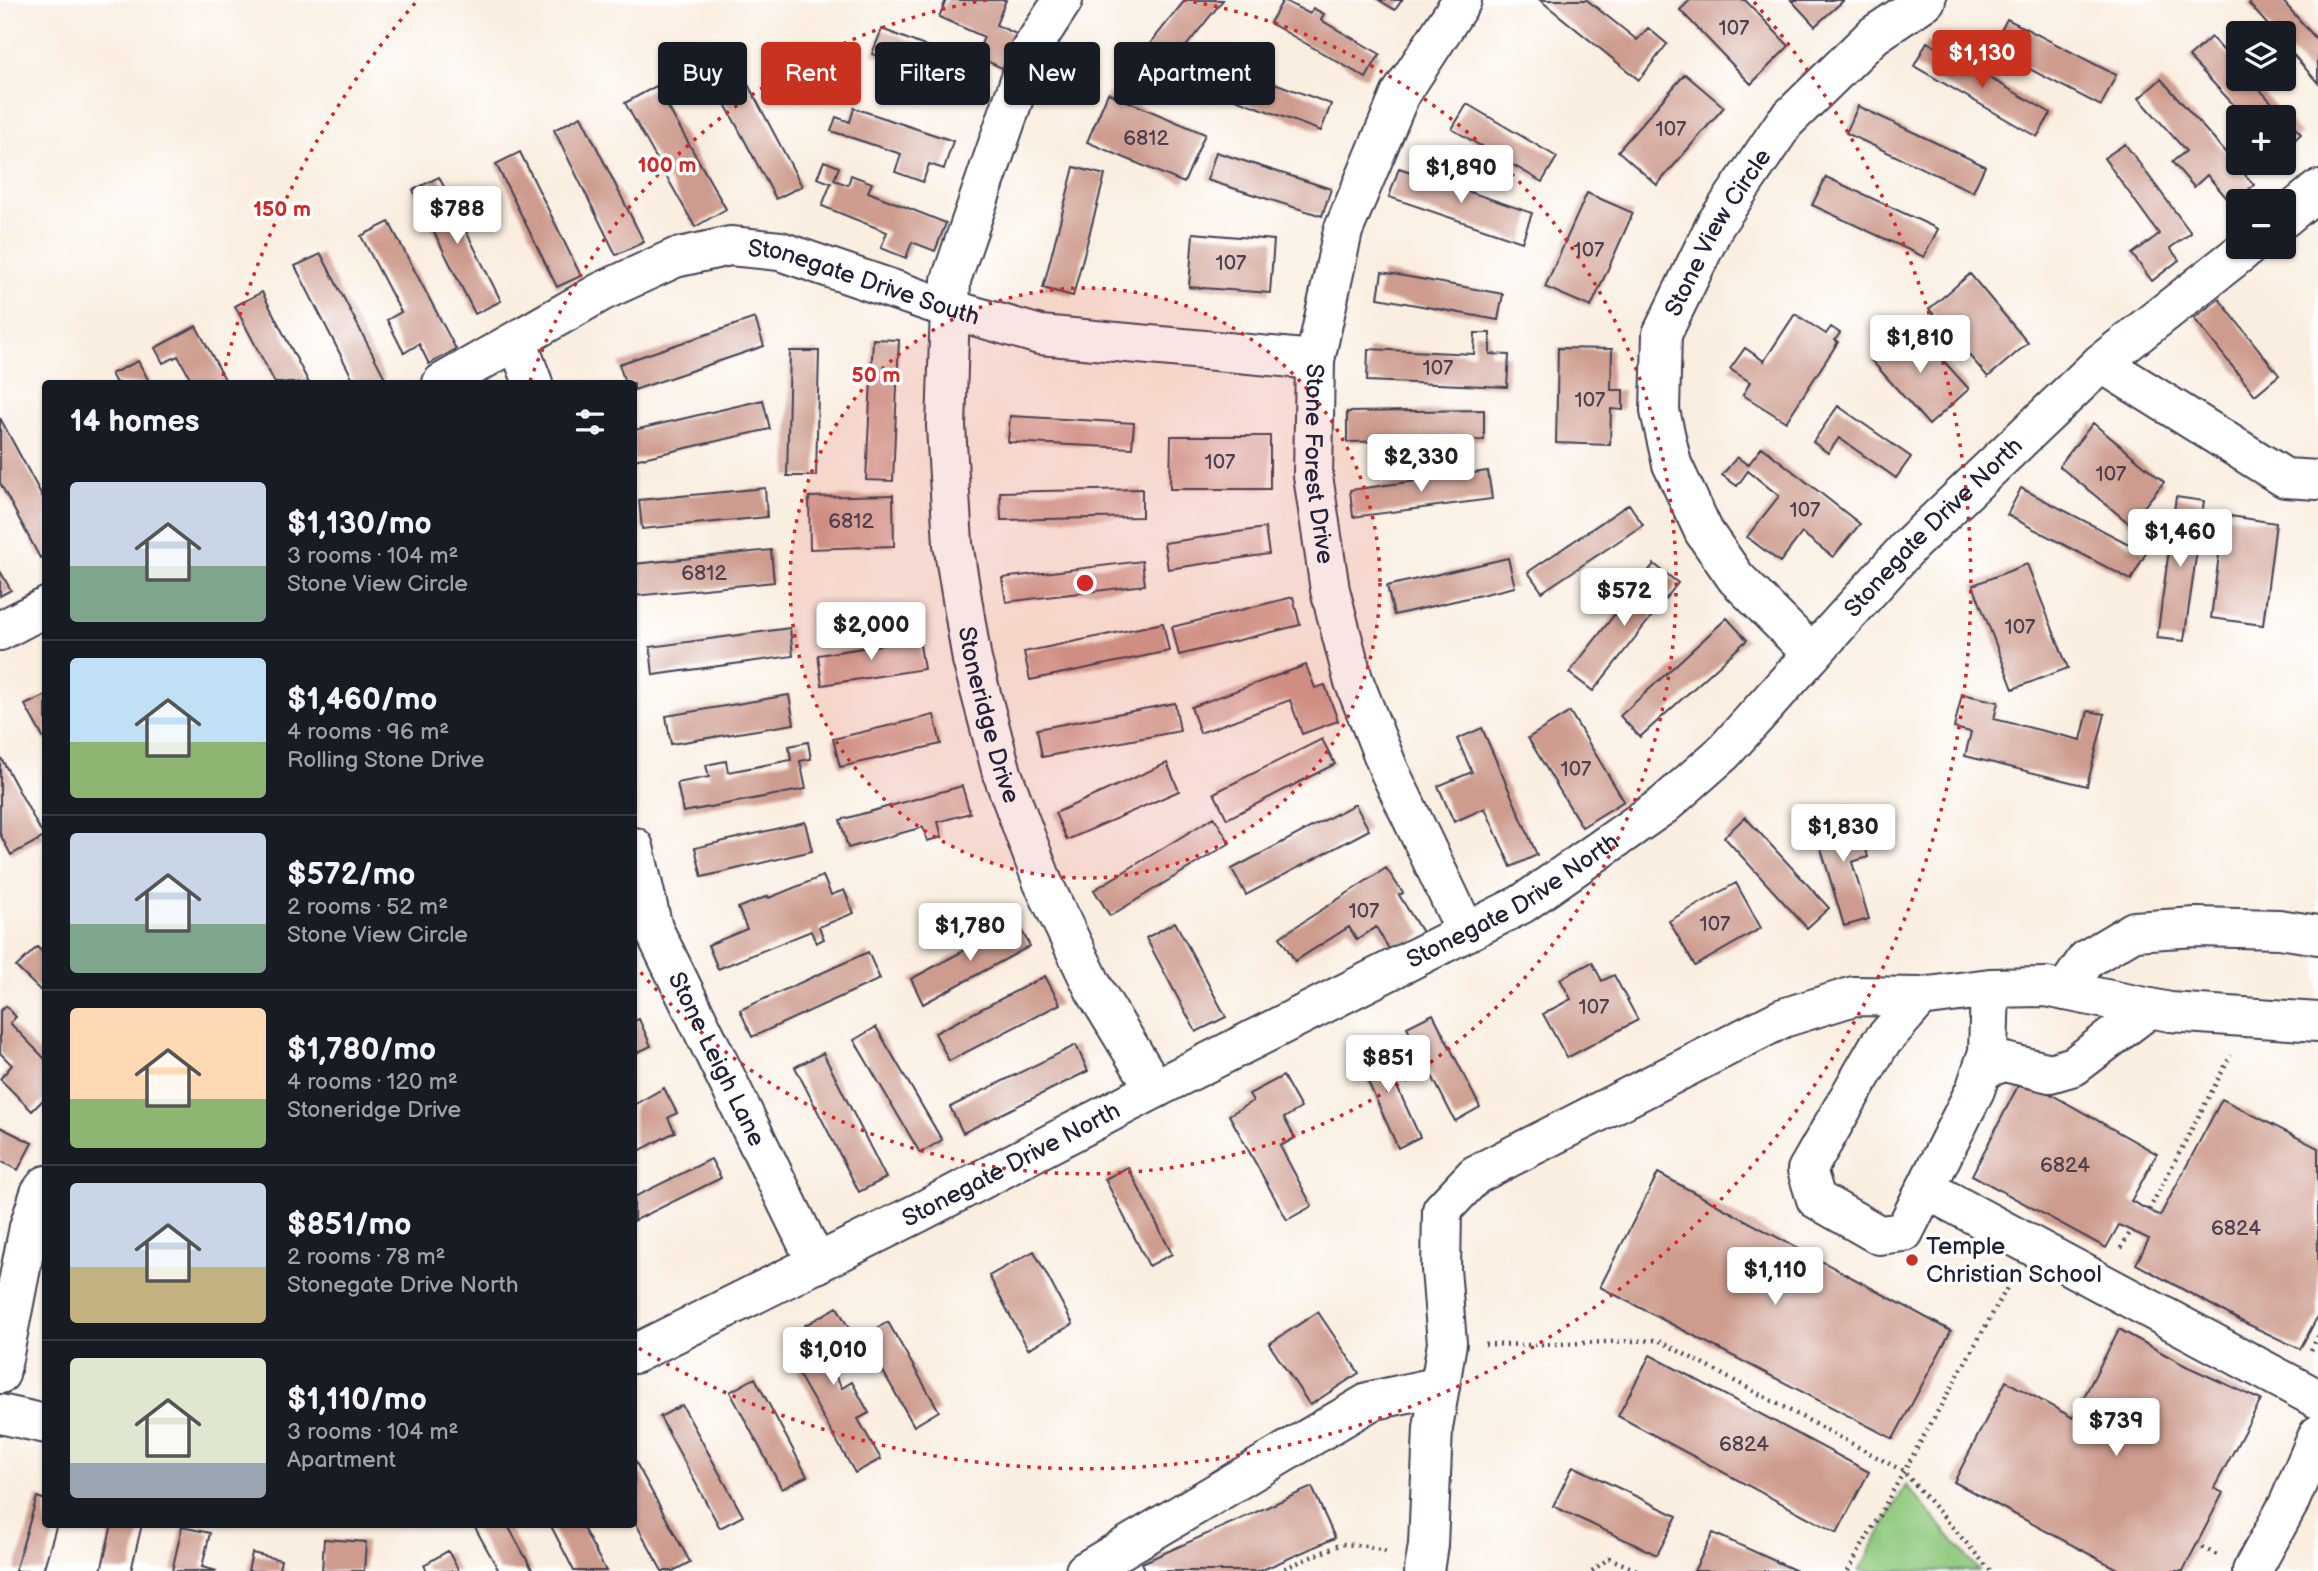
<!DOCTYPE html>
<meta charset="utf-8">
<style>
body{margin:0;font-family:"Balsamiq Sans",sans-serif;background:#20242c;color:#f1f3f6;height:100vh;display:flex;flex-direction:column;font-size:26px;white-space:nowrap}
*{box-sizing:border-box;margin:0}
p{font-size:23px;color:#9ea1a6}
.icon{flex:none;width:38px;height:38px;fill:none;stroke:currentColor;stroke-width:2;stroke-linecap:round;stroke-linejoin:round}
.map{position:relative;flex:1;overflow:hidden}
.drawer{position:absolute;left:42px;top:380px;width:595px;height:1148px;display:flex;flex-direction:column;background:#171b24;border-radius:7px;box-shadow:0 2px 5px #0004}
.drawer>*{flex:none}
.banner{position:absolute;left:658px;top:42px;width:665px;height:63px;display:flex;gap:14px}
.fabs{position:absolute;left:2226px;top:21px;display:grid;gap:14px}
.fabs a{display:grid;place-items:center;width:70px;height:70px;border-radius:7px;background:#171b24;box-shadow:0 2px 5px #0004;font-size:35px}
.price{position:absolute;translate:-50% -60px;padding:0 16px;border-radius:7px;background:#fff;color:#222;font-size:23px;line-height:46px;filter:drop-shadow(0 2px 4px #0008)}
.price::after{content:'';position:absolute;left:50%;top:42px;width:21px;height:16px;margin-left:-10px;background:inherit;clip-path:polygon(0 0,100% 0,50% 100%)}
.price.on{background:#c8321e;color:#fff}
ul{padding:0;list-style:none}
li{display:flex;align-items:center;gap:21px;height:175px;padding:0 28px}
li+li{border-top:2px solid #363941}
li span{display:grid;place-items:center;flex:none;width:196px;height:140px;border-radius:7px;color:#555}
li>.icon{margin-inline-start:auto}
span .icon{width:84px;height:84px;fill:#fffc;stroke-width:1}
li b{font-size:30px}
h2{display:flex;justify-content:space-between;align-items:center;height:84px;padding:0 28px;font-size:30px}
.tag{padding:0 24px;border-radius:7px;background:#171b24;box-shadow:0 2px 5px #0004;font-size:24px;line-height:63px}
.tag.on{background:#c8321e;color:#fff}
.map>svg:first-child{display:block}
</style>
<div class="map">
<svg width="2318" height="1571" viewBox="0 0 2318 1571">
<rect width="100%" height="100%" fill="#fff"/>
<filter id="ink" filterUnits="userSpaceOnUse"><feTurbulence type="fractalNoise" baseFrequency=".0143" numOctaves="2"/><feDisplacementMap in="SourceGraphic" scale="14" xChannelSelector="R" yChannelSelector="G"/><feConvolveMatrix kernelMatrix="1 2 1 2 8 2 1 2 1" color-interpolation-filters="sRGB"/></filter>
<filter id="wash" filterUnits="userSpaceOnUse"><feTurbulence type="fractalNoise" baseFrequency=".00686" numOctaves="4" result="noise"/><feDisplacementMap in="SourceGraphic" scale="28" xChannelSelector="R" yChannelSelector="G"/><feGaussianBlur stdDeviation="1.57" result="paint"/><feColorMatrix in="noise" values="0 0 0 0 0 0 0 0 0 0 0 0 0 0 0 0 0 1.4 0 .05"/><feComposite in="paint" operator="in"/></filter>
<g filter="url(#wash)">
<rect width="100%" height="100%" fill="#faeee0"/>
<path fill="#8fc97d" stroke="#58765c" stroke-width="2" d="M1906 1485 1979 1571H1859Z"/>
<g id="blocks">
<path fill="#ce9c8e" d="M946 0H1006L996 25 1021 36 1006 70 976 56 984 37 939 17Z
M1185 0H1223L1159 80 1136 61Z
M1283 0 1310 14 1313 8 1324 14 1321 20 1380 54 1366 78 1270 23Z
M1379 0H1402L1395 10Z
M1540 0H1587L1637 40 1648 28 1667 44 1639 80Z
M1690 0H1745L1789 46 1751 84 1680 10Z
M1791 0H1844L1815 26Z
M2253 0H2282L2318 41V83L2284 44V33H2275L2249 4Z
M2007 19 2116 75 2101 106 1991 49Z
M882 29 980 68 969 93 872 54Z
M2211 37 2238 66V79H2250L2301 134 2284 150V117H2245L2189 57Z
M1927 42 2051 113 2037 137 1914 66Z
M735 60 802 186 776 199 709 74Z
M1237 69 1331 104 1321 131 1227 96Z
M1685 74 1724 107 1657 185 1618 151Z
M2161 79 2254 185 2232 204 2207 175 2194 187 2172 162 2186 151 2139 98Z
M656 86 726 209 695 227 625 103Z
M1108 93 1205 134 1184 183 1087 142Z
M1467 104 1557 157 1542 182 1452 129Z
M1858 106 1985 166 1973 192 1846 133Z
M854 108 953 141 944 169 929 164 923 182 895 172 901 154 831 131 836 117 850 122Z
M581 116 644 242 616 255 554 130Z
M2125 144 2191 233 2170 248 2179 260 2152 281 2132 254 2159 234 2104 158Z
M520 152 581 276 557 287 496 164Z
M1216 152 1331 189 1322 216 1207 180Z
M824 161 839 167 834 180 848 185 851 175 872 183 868 192 946 223 935 251 912 242 906 258 881 248 887 232 822 206 831 183 817 178Z
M1074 167 1105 175 1073 296 1043 288Z
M1399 168 1532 213 1522 242 1389 197Z
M439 177 501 301 475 314 413 190Z
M1826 177 1938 229 1924 257 1812 205Z
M1587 193 1633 213 1591 307 1545 287Z
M389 222 456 349 429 364 419 344 404 353 387 320 401 312 361 236Z
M1193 233 1274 240 1270 293 1189 287Z
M321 254 385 378 375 383H355L295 266Z
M1382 272 1503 294 1498 320 1378 298Z
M1970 274 2028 343 1988 377 1929 309Z
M262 292 309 383H275L235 306Z
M2219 299 2279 375 2255 395 2194 318Z
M1795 314 1826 334 1831 327 1840 333 1835 340 1838 342 1786 422 1743 395 1750 382 1730 369 1745 348 1764 361Z
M755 318 764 346 634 390V383H625L619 364Z
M1911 325 1969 389 1929 425 1872 361Z
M196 326 227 383H193L178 356 163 363 155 348Z
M1475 333H1490V354L1509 355 1507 387 1367 381 1368 349 1474 354Z
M873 339 899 340 893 481 866 480Z
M1558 348 1612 349 1611 390H1623V410L1611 409 1610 445 1556 443Z
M790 351H819L816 476H787Z
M138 361 150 383H116L111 374Z
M763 400 770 429 634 460V430Z
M1838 406 1911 457 1896 478 1839 438 1828 453 1813 442Z
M1484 410V440L1347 442V412Z
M1010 416 1134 423 1132 448 1008 442Z
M0 418 46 503V555L40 558 0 483Z
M2093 423 2164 482 2130 524 2059 466Z
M1171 436H1270V489H1170Z
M1762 447 1860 524 1833 557 1802 533 1780 562 1747 537 1779 496 1748 471 1737 486 1722 475 1737 457 1748 465Z
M1488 471 1492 499 1353 517 1350 490Z
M765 488 767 517 642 529 639 500Z
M2021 488 2146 553 2131 580 2007 515Z
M1142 489V517L1001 520 1000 492Z
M893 495 894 546 810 549 809 497Z
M2176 497 2204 501 2184 641 2157 638Z
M1629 504 1643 525 1542 592 1528 572Z
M2224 515 2276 523 2263 625 2211 618Z
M1265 528 1269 554 1168 569 1164 543Z
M771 550 774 582 634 596V564Z
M1508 558 1515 587 1394 615 1387 586Z
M1142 561 1145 585 1006 602 1002 578Z
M1654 564 1678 583 1593 691 1569 673Z
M2027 564 2068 668 2013 689 1973 585Z
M0 571 11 590 0 596Z
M1293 597 1300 625 1179 655 1172 627Z
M1727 618 1747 640 1640 737 1620 716Z
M1163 623 1169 651 1030 680 1024 652Z
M790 628 793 656 653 675 650 647Z
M919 639 924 669 822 685 818 655Z
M1306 665 1315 688 1325 685 1338 721 1302 734 1290 700 1200 733 1191 707Z
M1962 694 1998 702 1994 719 2081 740 2088 711 2105 714 2087 786 1965 756 1971 732 1954 728Z
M46 695V743L25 705Z
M789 695 794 724 671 744 666 716Z
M1175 703 1180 731 1042 757 1037 729Z
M1570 712 1624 801 1582 827 1528 738Z
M934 715 941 744 840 767 833 739Z
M1482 728 1537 855 1511 867 1485 808 1454 822 1438 786 1472 772 1457 739Z
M1322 739 1335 764 1227 819 1214 793Z
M808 742 811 759 800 761 806 789 683 812 677 783 709 777 706 765 726 761 728 772 791 760 789 746Z
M0 756 44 837 11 855 0 834Z
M1167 763 1179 791 1067 840 1055 813Z
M962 786 970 813 938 822 942 837 927 841 923 827 848 848 840 820Z
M1355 804 1369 830 1246 895 1232 869Z
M1836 810 1841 827 1858 822 1868 857 1852 862 1869 919 1844 926 1812 818Z
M1214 817 1230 843 1110 916 1094 890Z
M1745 817 1829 908 1807 928 1724 837Z
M805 822 812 851 702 877 695 848Z
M1386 868 1403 893 1399 895 1423 934 1392 954 1376 927 1357 940 1349 927 1295 961 1280 937Z
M823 876 831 895 844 890 854 913 819 927 824 939 816 943 811 931 718 969 708 945 747 929 738 908 768 896 769 898Z
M1736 883 1761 928 1695 966 1669 921Z
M1017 922 1030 946 923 1004 911 979Z
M1175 922 1226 1017 1196 1032 1146 938Z
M37 947 46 955V996L16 967Z
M868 952 880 979 752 1037 740 1010Z
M1592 962 1602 981 1614 975 1638 1020 1567 1058 1543 1014 1571 999 1560 979Z
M1045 976 1060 1004 949 1061 935 1033Z
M6 1006 16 1017 10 1023 46 1060V1103L43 1100 32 1111 0 1079 12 1065 0 1053V1011Z
M1433 1014 1480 1107 1455 1121 1407 1027Z
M639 1019 651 1046 634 1054V1021Z
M876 1027 942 1140 920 1153 854 1040Z
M1377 1043 1420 1137 1398 1148 1355 1053Z
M1076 1045 1088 1071 963 1133 950 1107Z
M823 1053 886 1178 859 1192 795 1067Z
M1283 1076 1301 1108 1284 1118 1295 1138 1280 1146 1312 1206 1287 1220 1229 1115 1253 1101 1249 1094Z
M2022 1078 2157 1154 2131 1201 2160 1216 2222 1099 2318 1148V1316L2300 1349 2241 1321 2136 1264 2149 1239 2119 1225 2106 1248 1972 1175Z
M664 1088 677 1113 668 1118 675 1132 639 1151 634 1141V1105Z
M0 1127 32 1143 18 1170 0 1161Z
M711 1159 721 1178 634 1221V1197Z
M1128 1167 1172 1254 1149 1266 1105 1179Z
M1658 1173 1951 1331 1893 1439 1600 1287Z
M1034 1251 1073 1324 1028 1349 989 1276Z
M837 1307 855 1339 824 1356 842 1388 852 1382 869 1413 858 1419 881 1459 855 1473 784 1349 809 1335 804 1326Z
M1318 1312 1359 1373 1310 1405 1269 1344Z
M888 1322 939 1411 914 1426 863 1336Z
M2119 1329 2186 1366 2261 1400 2214 1488 2223 1493 2183 1571H2121L1954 1482 2006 1381 2073 1418Z
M1650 1355 1869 1472 1837 1533 1618 1416Z
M755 1378 807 1476 782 1489 730 1392Z
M682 1405 743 1516 720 1528 660 1417Z
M634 1459 690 1562 673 1571H662L634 1520Z
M1573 1466 1677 1516 1657 1555 1553 1506Z
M1312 1487 1335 1538 1260 1571H1146L1142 1563Z
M37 1497 46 1500V1524H57L43 1571H15Z
M112 1524H142L131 1571H101Z
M473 1524H507L533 1571H499Z
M550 1524H581L606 1571H574Z
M182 1527 210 1533 202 1567 217 1571H172Z
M1713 1533 1797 1571H1694Z
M324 1539 366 1542 364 1571H322Z
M448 1551 459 1571H427L424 1565Z
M252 1553 281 1560 279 1568 289 1571H248Z"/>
</g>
</g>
<g filter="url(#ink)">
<use href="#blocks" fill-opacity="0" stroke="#424154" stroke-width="2"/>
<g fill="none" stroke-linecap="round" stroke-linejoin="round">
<defs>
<g id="minor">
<path id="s1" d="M1063 0 1030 51 951 280 946 426 953 544 972 660 1002 773 1043 883 1094 989 1155 1089"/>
<path id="s2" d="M1462 0 1400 95 1343 231 1315 360 1313 476 1330 590 1353 679 1389 770 1466 932"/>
<path d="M2284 218 2318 190"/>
<path d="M517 341 533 383"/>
<path d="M2101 363 2285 478 2318 480"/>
<path id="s3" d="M442 383 601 292 675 258 730 246 780 251 950 309 1040 335 1315 360"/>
<path d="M0 631 46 607"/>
<path id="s4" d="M1812 654 1736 578 1704 532 1672 464 1660 411 1662 334 1715 225 1785 122 1874 35 1926 0"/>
<path id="s5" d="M634 847 653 928 817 1264"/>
<path d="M1990 988 1988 1052 1975 1090 1904 1232 1879 1235 1816 1199 1807 1170 1879 1045 1921 997 1990 988 2046 987 2170 1012 2318 1022"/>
<path d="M2065 991 2087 959 2134 931 2196 927 2279 929 2318 935"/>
<path d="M1983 1069 2005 1062 2050 1073 2074 1066 2150 1008"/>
<path d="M1926 1189 2318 1399"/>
<path id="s6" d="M634 1354 918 1213 1155 1089 1522 904 1664 805 1723 753 1911 544 2101 363 2248 247"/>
<path d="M0 1374 29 1227 40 1193 46 1185"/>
<path d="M0 1414 46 1424"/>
<path d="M1085 1571 1371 1401 1440 1386"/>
<path d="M1424 1571 1428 1545 1433 1428 1447 1343 1441 1269 1442 1210 1475 1175 1783 1018 1854 996 1921 997"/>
<path d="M2252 1571 2289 1503 2318 1435"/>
</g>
</defs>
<use href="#minor" stroke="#424154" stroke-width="42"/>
<path stroke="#424154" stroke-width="4.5" stroke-dasharray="2 5" stroke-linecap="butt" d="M2149 1210 2231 1055
M2121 1248 2131 1231
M1485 1344 1530 1345 1658 1340 1903 1471 1991 1571
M2311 1350 2318 1336
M2196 1544 2217 1555
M1278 1571 1342 1544 1366 1546 1387 1552
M1592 1571 1609 1558 1639 1571
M1848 1571 2012 1279"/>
<use href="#minor" stroke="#fff" stroke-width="38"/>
</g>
</g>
<circle cx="1085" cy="583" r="295" fill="#d62828" fill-opacity=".12"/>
<g fill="none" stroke="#d62828" stroke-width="3.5" stroke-dasharray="3.5 7">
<circle cx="1085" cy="583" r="295"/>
<path d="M530 381A591 591 0 0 1 987 0M1183 0A591 591 0 1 1 636 967"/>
<path d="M223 376A886 886 0 0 1 416 2M1754 2A886 886 0 0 1 635 1346"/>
</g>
<circle fill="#c8321e" stroke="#fff" stroke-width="2.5" cx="1912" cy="1260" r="7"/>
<g text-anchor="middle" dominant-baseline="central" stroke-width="7" stroke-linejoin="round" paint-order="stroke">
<g font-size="21" fill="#4d4050">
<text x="1734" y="28">107</text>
<text x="1671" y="129">107</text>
<text x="1146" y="138">6812</text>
<text x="1589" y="250">107</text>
<text x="1231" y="263">107</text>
<text x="1438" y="368">107</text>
<text x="1590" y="400">107</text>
<text x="1220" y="462">107</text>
<text x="2111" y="474">107</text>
<text x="1805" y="510">107</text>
<text x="851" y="521">6812</text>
<text x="704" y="573">6812</text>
<text x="2020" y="627">107</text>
<text x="1576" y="769">107</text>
<text x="1364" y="911">107</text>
<text x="1715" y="924">107</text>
<text x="1594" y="1007">107</text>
<text x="2065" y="1165">6824</text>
<text x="2236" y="1228">6824</text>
<text x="1744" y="1444">6824</text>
</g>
<g font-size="24" fill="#22223b" stroke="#fff">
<text stroke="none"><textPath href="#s4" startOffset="486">Stone View Circle</textPath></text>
<text stroke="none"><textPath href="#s3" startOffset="460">Stonegate Drive South</textPath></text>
<text stroke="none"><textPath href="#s2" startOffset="497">Stone Forest Drive</textPath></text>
<text stroke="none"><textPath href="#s6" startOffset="1556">Stonegate Drive North</textPath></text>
<text stroke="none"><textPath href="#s1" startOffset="742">Stoneridge Drive</textPath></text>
<text stroke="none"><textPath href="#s6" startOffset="989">Stonegate Drive North</textPath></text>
<text stroke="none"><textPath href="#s5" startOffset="229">Stone Leigh Lane</textPath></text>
<text stroke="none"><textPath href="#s6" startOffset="422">Stonegate Drive North</textPath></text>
</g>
<g font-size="24" fill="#22223b" stroke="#fff" text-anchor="start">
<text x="1926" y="1246">Temple<tspan x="1926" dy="28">Christian School</tspan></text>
</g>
</g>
<circle cx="1085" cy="583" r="10" fill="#d62828" stroke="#fff" stroke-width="3.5"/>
<g font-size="21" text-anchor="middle" font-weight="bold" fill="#d62828" stroke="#fff" stroke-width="7" stroke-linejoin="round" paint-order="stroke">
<text x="667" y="172">100 m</text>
<text x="282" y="216">150 m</text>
<text x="876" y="382">50 m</text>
</g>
</svg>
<div class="fabs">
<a><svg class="icon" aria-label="layers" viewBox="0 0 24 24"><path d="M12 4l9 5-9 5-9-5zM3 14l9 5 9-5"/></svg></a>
<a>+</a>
<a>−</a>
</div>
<b class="price on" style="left:1982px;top:90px">$1,130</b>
<b class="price" style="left:1461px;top:205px">$1,890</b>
<b class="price" style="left:457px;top:246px">$788</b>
<b class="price" style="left:1920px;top:375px">$1,810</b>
<b class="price" style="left:1421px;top:494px">$2,330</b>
<b class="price" style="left:2180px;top:569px">$1,460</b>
<b class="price" style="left:1624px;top:628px">$572</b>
<b class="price" style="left:871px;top:662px">$2,000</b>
<b class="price" style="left:1843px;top:864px">$1,830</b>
<b class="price" style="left:970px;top:963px">$1,780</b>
<b class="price" style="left:1388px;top:1095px">$851</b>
<b class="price" style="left:1775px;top:1307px">$1,110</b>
<b class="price" style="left:833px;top:1387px">$1,010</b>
<b class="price" style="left:2116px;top:1458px">$739</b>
<div class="banner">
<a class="tag">Buy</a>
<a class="tag on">Rent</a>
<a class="tag">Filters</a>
<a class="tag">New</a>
<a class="tag">Apartment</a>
</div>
<section class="drawer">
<h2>14 homes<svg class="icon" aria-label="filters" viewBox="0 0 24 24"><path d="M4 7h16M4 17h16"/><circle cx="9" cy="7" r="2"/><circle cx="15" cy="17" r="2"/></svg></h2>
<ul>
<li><span style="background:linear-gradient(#c9d6e8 60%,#7fa58c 0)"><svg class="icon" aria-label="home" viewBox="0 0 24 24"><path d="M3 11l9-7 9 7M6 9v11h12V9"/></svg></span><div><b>$1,130/mo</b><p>3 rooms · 104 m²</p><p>Stone View Circle</p></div></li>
<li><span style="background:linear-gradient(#bfe0f5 60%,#8fb573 0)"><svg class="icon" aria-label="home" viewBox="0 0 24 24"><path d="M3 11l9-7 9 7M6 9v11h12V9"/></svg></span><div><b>$1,460/mo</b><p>4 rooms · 96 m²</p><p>Rolling Stone Drive</p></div></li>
<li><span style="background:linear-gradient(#c9d6e8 65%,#7fa58c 0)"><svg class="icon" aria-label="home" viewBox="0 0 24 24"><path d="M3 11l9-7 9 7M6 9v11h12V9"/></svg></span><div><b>$572/mo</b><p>2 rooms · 52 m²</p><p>Stone View Circle</p></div></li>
<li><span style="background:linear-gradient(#ffd9b3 65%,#8fb573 0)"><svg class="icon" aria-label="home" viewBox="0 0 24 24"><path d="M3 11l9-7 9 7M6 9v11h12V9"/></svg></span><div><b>$1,780/mo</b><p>4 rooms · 120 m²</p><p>Stoneridge Drive</p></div></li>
<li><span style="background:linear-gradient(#c9d6e8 60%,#c2b280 0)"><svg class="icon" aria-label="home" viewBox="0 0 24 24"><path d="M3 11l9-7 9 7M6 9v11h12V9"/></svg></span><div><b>$851/mo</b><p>2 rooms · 78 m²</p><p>Stonegate Drive North</p></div></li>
<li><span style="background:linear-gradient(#dfe7d0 75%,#9aa5b1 0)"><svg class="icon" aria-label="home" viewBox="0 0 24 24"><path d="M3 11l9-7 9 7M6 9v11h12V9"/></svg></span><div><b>$1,110/mo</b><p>3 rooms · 104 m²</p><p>Apartment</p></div></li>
</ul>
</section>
</div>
